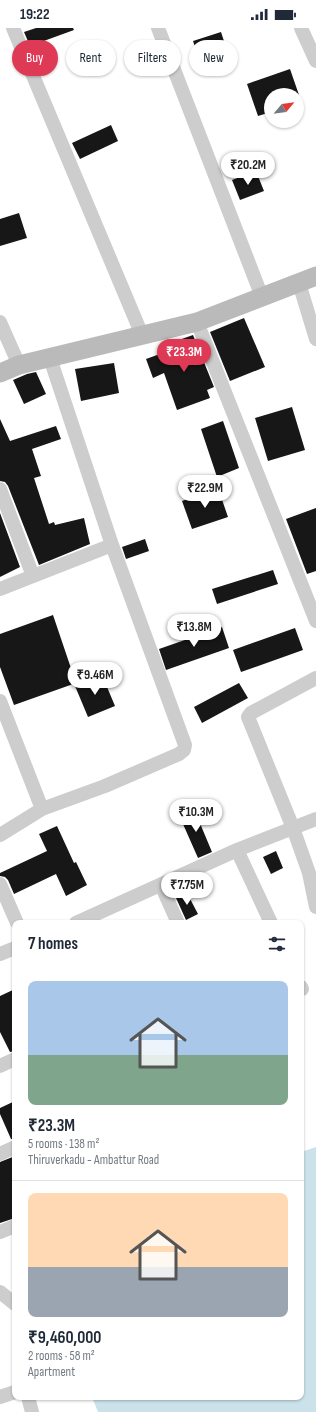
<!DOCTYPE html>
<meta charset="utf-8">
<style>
body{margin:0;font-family:"Sofia Sans Condensed",sans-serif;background:#f2f2f3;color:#1f2937;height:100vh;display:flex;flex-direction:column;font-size:15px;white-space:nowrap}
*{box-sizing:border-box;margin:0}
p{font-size:13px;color:#747a83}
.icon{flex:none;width:22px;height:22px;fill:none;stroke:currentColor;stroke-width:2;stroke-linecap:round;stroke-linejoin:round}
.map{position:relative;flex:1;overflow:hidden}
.details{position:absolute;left:12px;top:892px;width:292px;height:480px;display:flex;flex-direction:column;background:#fff;border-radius:8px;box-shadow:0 1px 3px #0004}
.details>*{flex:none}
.banner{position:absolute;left:12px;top:12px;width:292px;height:36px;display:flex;gap:8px}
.needle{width:26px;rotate:61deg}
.tools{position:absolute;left:264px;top:60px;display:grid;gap:8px}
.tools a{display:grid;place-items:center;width:40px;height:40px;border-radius:50%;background:#fff;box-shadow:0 1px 3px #0004;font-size:20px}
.price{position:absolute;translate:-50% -34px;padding:0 9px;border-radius:14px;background:#fff;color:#222;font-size:13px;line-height:26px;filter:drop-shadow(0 1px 2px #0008)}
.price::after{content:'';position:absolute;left:50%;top:24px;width:12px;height:9px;margin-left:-6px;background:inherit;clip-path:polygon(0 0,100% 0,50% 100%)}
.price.active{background:#df3a55;color:#fff}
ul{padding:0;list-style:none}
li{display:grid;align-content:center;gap:8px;height:212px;padding:0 16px}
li+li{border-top:1px solid #e0e1e3}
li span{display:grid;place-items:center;height:124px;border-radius:8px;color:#555}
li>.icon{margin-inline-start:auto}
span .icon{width:72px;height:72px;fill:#fffc;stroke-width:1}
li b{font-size:17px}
h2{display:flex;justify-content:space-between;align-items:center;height:48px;padding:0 16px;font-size:17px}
.chip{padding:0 14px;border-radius:18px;background:#fff;box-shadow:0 1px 3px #0004;font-size:14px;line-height:36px}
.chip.active{background:#df3a55;color:#fff}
.status{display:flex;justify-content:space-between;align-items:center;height:28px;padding:0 20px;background:#fff;direction:ltr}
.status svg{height:11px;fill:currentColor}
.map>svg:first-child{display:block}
</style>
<div class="status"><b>19:22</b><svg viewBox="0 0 49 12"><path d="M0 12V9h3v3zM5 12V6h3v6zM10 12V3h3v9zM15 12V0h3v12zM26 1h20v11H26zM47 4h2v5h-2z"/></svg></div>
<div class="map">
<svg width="316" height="1384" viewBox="0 0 316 1384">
<rect width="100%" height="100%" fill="#fff"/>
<path fill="#cce2eb" d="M316 1119V1384H98L92 1369H301V1124Z"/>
<path fill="#171717" d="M36 0H73L74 2 30 18 24 4Z
M221 4 230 31 202 40 193 13Z
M290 41 299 67H271V84L258 88 247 56Z
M111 97 118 113 80 131 72 115Z
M256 143 264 163 240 172 232 152Z
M19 185 27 210 0 218V191Z
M244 290 265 339 230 353 210 304Z
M193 307 214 359 207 362 210 370 177 382 164 345 153 350 146 331 182 318 179 312Z
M114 335 119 365 81 373 75 341Z
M36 344 46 366 24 376 13 352 27 346Z
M292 379 305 422 268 433 255 390Z
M0 391 10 413 56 398 61 411 32 421 41 448 34 450 49 496 54 494 55 497 84 490 90 516 39 537 8 458 5 454 0 453Z
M223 393 239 440 217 449 201 401Z
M218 460 228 489 192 501 182 473Z
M316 480V543L307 546 286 491Z
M0 485 20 539 0 549Z
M145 511 149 523 126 531 122 519Z
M273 542 278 556 217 576 212 561Z
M53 587 76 655 14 677 0 639V606Z
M222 599 229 620 166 642 159 621Z
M295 600 303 622 241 644 233 622Z
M102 647 115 678 88 689 75 658Z
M239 655 248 670 202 695 194 679Z
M194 781 212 824 198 830 179 787Z
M57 798 74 835 76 834 87 857 66 868 56 846 14 866 8 852 5 849 0 848V845L47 823 39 806Z
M276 823 283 840 271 846 263 829Z
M187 865 198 886 186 892 176 870Z
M15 961V1023L10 1024 0 1004V968Z
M15 1073V1111H11L0 1086V1080Z
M15 1128V1190L0 1195V1134Z"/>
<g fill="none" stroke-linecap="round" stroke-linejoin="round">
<path stroke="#cdcdcd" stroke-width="14" d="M13 0 142 307
M158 0 262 269
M301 0 316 33
M299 255 316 311
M0 294 19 337
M197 294 316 593
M0 461 33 548
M0 561 112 517
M316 650 251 685 248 689 293 800 309 845 316 879
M0 673 42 781
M0 807 42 781 105 758 179 726 184 722 185 717 112 517 50 330
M237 822 271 895
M0 856 17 895
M161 857 178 895
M76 895 237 822 316 791
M0 926 15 920
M301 959 302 961
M0 1038 15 1031
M0 1126 15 1119
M0 1204 15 1198
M0 1264 15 1276
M0 1369 15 1364
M28 1369 32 1384"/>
<path stroke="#bababa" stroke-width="19" d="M0 345 19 337 197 294 316 248"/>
</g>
</svg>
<div class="tools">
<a><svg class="needle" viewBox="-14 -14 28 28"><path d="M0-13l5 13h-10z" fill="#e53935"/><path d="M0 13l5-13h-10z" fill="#747a83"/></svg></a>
</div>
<b class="price" style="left:248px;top:158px">₹20.2M</b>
<b class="price active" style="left:184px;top:345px">₹23.3M</b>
<b class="price" style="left:205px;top:481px">₹22.9M</b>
<b class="price" style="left:194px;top:620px">₹13.8M</b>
<b class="price" style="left:95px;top:668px">₹9.46M</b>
<b class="price" style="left:196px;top:805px">₹10.3M</b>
<b class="price" style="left:187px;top:878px">₹7.75M</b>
<div class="banner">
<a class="chip active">Buy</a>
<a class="chip">Rent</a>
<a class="chip">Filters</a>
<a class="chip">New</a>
</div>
<section class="details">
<h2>7 homes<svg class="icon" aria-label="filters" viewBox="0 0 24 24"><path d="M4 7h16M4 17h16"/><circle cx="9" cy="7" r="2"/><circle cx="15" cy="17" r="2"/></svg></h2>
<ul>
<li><span style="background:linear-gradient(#a9c7e8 60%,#7fa58c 0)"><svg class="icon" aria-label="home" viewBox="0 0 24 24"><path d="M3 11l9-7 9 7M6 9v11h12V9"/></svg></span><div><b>₹23.3M</b><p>5 rooms · 138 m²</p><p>Thiruverkadu - Ambattur Road</p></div></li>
<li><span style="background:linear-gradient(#ffd9b3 60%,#9aa5b1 0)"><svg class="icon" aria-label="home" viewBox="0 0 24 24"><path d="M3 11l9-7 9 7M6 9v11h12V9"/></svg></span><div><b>₹9,460,000</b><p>2 rooms · 58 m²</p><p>Apartment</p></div></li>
</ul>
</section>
</div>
